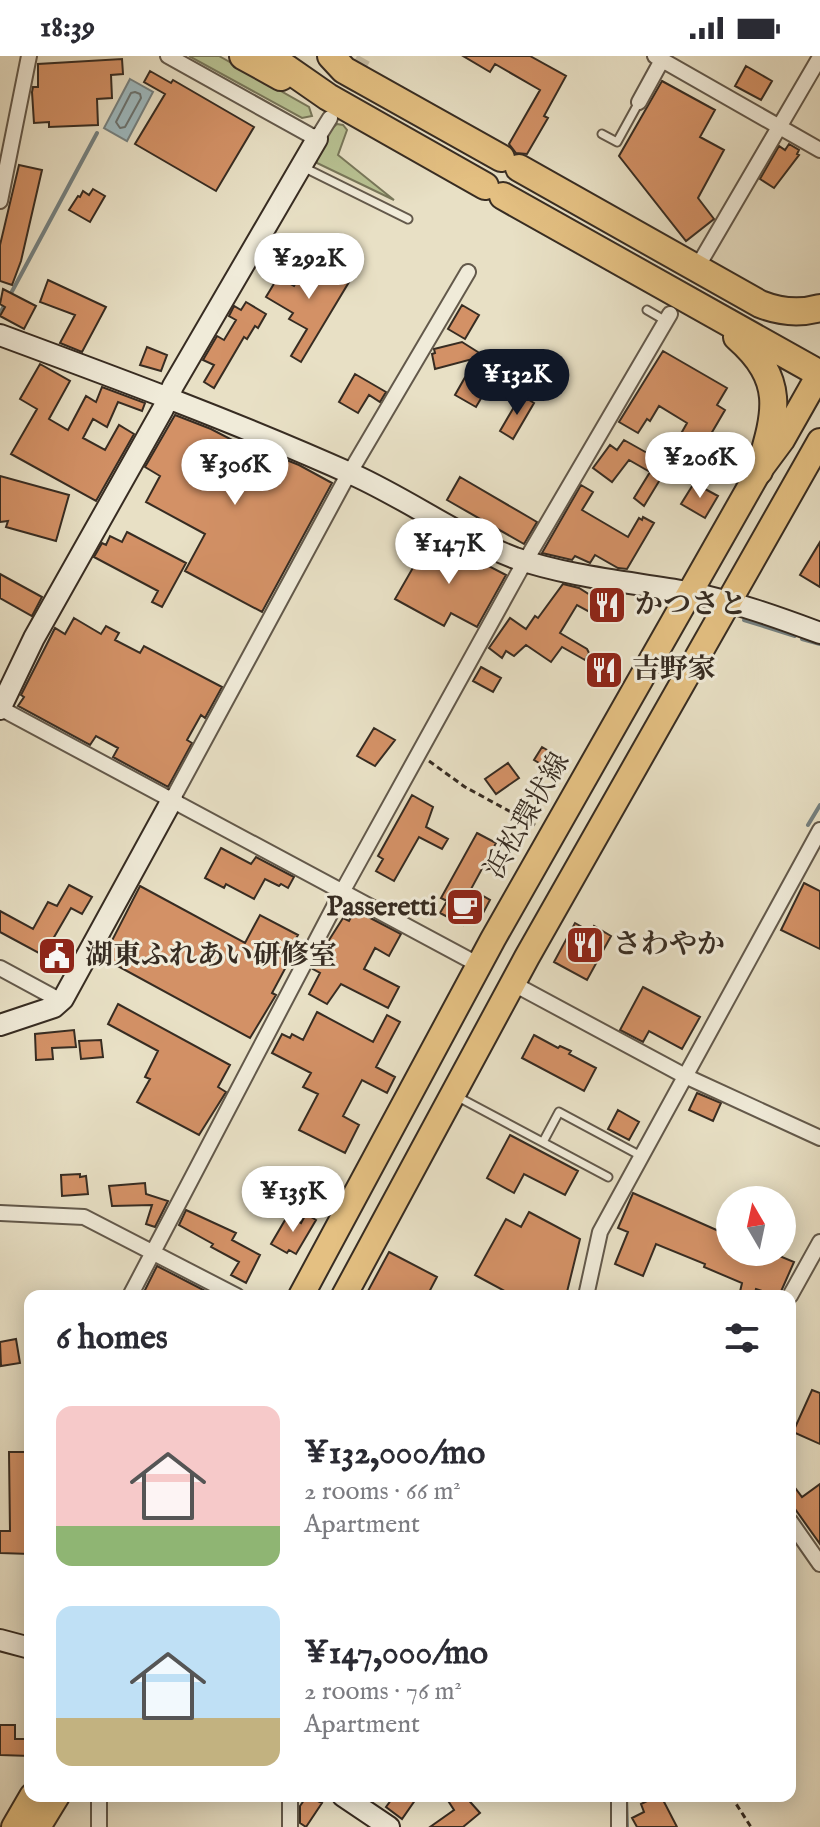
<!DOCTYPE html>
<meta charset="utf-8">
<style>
body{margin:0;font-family:"IM FELL English","Noto Serif JP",serif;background:#f7f7f7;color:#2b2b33;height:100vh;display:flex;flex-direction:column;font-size:30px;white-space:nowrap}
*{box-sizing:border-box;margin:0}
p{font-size:26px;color:#7c7c81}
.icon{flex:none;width:44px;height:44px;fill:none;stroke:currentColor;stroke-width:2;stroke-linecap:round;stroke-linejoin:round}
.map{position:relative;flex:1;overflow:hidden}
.drawer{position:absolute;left:24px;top:1234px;width:772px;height:512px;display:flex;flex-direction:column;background:#fff;border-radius:16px;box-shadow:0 4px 20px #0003}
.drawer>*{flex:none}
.needle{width:52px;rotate:351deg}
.tools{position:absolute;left:716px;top:1130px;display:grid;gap:16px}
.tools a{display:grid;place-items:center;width:80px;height:80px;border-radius:50%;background:#fff;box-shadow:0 4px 20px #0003;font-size:40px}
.price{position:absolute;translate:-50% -68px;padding:0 18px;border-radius:28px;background:#fff;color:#222;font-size:26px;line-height:52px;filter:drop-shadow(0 2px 4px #0008)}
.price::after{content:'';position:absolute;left:50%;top:48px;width:24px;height:18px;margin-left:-12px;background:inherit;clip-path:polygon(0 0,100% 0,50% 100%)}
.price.current{background:#111827;color:#fff}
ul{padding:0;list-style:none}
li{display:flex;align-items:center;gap:24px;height:200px;padding:0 32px}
li span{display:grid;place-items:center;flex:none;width:224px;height:160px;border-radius:16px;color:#555}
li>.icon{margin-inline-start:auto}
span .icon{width:96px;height:96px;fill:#fffc;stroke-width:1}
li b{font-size:34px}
h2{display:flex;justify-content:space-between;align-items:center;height:96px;padding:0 32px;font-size:34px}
.status{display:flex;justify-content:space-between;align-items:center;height:56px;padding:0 40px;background:#fff;direction:ltr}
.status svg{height:22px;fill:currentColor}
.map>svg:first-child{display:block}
</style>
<div class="status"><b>18:39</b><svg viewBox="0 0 49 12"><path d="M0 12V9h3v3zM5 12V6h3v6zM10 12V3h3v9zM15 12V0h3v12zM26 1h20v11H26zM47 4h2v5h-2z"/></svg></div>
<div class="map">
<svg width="820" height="1771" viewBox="0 0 820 1771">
<rect width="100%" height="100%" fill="#e8e0c5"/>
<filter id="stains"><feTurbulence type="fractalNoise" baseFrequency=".0025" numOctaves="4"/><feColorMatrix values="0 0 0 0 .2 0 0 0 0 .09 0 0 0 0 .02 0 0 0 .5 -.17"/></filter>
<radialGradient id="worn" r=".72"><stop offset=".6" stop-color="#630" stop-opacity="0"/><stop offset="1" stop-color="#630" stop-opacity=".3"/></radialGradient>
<path fill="#b8c293" stroke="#78775a" stroke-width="2" d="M189 0H219L309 51 312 60 302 62Z
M337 68 343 69 347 74 338 99 394 144 317 107C315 95 327 76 337 68Z"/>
<path fill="#9ebac0" stroke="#758181" stroke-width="2" d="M130 23 153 36 127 85 104 72Z"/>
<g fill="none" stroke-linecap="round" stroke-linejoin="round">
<path stroke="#6a7371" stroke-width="2" d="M135 36 140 38 141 42 125 71 120 72 116 66 131 37Z"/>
<path stroke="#758181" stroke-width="4" d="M9 241 97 77
M0 257 5 248
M744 564 795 580
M802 583 820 588
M808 769 820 749
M626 1740 627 1771"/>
</g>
<path fill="#d39166" stroke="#372c22" stroke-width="2" d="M463 0H530L566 20 544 60 548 62 527 98 516 97 509 88 540 34 495 8 490 16Z
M122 3 123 18 111 19 112 42 97 43 98 69 49 71V66L34 67 32 36 33 31H38V8Z
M746 10 772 25 761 44 735 30Z
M150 15 171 27 173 24 254 71 216 135 135 88 165 38 144 26Z
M662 25 715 54 700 81 724 94 698 142 714 163 686 185 619 100Z
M789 88 799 94 797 98 799 99 774 132 760 123 779 90 785 94Z
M19 109 42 114 21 205 12 229 0 225V189Z
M93 133 105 140 90 166 69 154 78 140 80 141 83 135 89 139Z
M310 203 349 226 301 306 291 300 307 273 289 263 293 257 266 241 278 221 294 230Z
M48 224 106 251 82 296 60 287 75 259 40 246Z
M3 233 36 250 24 273 0 260 5 251 0 248Z
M246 246 266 258 258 272 255 270 247 283 244 281 214 332 204 326 214 309 203 304 217 280 224 284 236 264 229 260 234 250 241 254Z
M462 249 479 259 465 283 448 273Z
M462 286 489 303 491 300 514 313 502 334 490 327 476 351 455 339 476 302 435 313 432 298 435 297 434 293Z
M147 291 167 299 161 315 140 309Z
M663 295 727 332 717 349 725 354 711 378 714 380 695 414 669 399 687 367 659 350 650 365 647 363 638 377 619 366Z
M40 308 70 325 49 363 68 374 86 340 96 346 102 331 145 347 142 355 118 346 107 371 93 363 83 382 105 394 119 369 134 378 96 445 11 398 37 353 20 343Z
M355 318 386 336 380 346 369 339 358 357 339 346Z
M521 339 534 347 513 383 500 375Z
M175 359 211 373 257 397 259 393 299 409 332 427 262 556 185 515 205 478 146 446 160 420 145 411Z
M624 384 665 407 657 420 661 422 644 450 634 442 650 416 629 404 612 426 593 412 610 389 617 394Z
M0 420 69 439 56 485 6 471 8 465 0 466Z
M460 421 537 466 524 488 447 444Z
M694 427 718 440 705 462 681 448Z
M581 429 593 436 582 454 628 481 639 462 642 464 643 461 654 467 627 513 618 512 595 499 590 507 575 500 572 504 542 497Z
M127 476 186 507 162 551 152 546 158 535 94 501 102 487 106 489 110 480 122 486Z
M430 482 483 512 485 508 506 519 477 571 451 557 444 570 395 543Z
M820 486V531L800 519Z
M0 518 42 541 32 560 0 542Z
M563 528 579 532 595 542 598 535 622 540 617 549 619 550 608 566 577 549 560 577 587 593 589 597 585 604 562 591 551 606 526 589 514 600 506 595 502 602 489 592 510 562 526 573 535 560 538 562Z
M74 562 101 578 106 570 119 577 115 584 140 597 144 590 222 631 205 662 201 659 187 684 192 687 168 731 113 701 118 692 96 680 90 689 18 650 24 641 21 639 55 572 65 578Z
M598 601 619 612 610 628 590 616Z
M481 611 501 622 493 636 473 625Z
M374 672 395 684 375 710 357 700Z
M542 691 566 705 558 718 534 704Z
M508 707 519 722 496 738 485 723Z
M412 739 433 751 426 771 448 783 442 793 419 781 394 825 376 815 383 803 378 800Z
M477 777 496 787 471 833 490 844 481 861 470 856 463 869 440 857 447 845 441 842Z
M221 792 251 808 256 801 294 821 288 832 281 828 279 830 265 823 254 843 226 828 224 832 205 822Z
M804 827 820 835V893L781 874Z
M69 829 92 841 82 858 71 852 53 883 72 894 61 913 52 908 54 905 0 876V855L33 873 48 846 57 850Z
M140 830 245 887 260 859 298 879 282 907 287 909 272 937 276 939 250 982 103 902Z
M355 854 401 878 389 900 375 892 364 913 399 931 388 952 341 928 327 948 309 938 320 917 313 913 324 892 343 862 349 865Z
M575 867 591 876 594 870 611 880 587 924 554 906Z
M643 931 700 961 682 993 649 975 643 986 620 974Z
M118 948 230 1009 218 1031 226 1036 199 1079 137 1046 150 1023 145 1021 158 995 108 968Z
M317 956 373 986 387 959 400 966 376 1011 395 1021 387 1037 362 1024 343 1060 359 1069 345 1097 299 1074 318 1038 303 1031 311 1017 272 997 282 978 290 982 292 978 303 984Z
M74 974 76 991 52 992 53 1003 36 1004 35 978Z
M534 979 558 992 560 990 571 995 569 998 596 1012 584 1035 522 1002Z
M101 984 103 1001 81 1003 79 985Z
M697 1037 721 1047 713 1065 689 1054Z
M618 1054 639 1066 629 1084 608 1073Z
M510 1079 578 1115 565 1139 524 1118 514 1137 487 1122Z
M80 1118V1121L86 1120 88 1138 62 1140 61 1119Z
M279 1126 290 1131 277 1160 266 1156Z
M145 1127 146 1138 168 1145 155 1171 146 1168 152 1149 112 1150 109 1130Z
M633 1137 730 1180V1196H770L794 1206 779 1240 756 1233 754 1240H739L742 1227 704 1211 705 1208 656 1188 643 1220 615 1208 628 1176 618 1172Z
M186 1154 236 1177 232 1184 260 1199 246 1227 231 1219 239 1206 211 1191 213 1188 179 1169Z
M529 1156 580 1183 566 1240H514L475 1219 506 1163 521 1171Z
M306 1158 316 1164 296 1198 289 1194 287 1197 271 1188 288 1159 301 1167Z
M389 1196 437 1221 427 1240H378L368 1235Z
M157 1210 215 1240H142Z
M16 1283 20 1307 1 1310 0 1286Z
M812 1334 820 1337V1388L793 1376Z
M9 1396H30V1413H27L30 1498 0 1497V1475H10Z
M790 1425 802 1441 820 1428V1488L795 1453 790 1455Z
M0 1669H15V1683H30V1700L0 1699Z
M307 1740 322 1747 306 1771 300 1767V1750Z
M394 1740H418L402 1763 386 1751Z
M445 1740H465L480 1757 463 1771H430L454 1754Z
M657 1740H661L677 1771H637L632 1762 644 1756 641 1748Z"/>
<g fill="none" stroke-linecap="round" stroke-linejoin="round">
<path stroke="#c5bca4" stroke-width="14" stroke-dasharray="14 7" stroke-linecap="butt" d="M336 51 365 0"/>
<defs>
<path id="lane" d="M602 78 617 86 639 46
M303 111 408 163
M647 254 666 265
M458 1041 608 1121
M543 1086 559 1056 641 1100"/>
<path id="street" d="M168 0 317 83 330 62
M655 0 820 94
M639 46 662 4
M0 145 29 0
M702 203 820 1
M0 652 479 909
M172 744 343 428 468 216
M0 912 61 945
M512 927 685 1020 820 1082
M0 1157 84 1161 237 1240
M130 1240 336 847 519 516 670 258
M586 1240 600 1176 820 774
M790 1240 820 1186
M790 1465 820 1508
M619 1740V1771
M99 1771V1740
M290 1771V1740"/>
<path id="secondary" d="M0 279C119 323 238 367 354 419 409 444 459 481 515 502 570 521 630 526 687 536 732 545 777 561 820 577
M0 653 34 582 163 353 173 330 317 83
M0 969 54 951 63 943 172 744
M0 1584 30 1592
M343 1740 389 1771"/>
<path id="primary" d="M301 1240 493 883 759 415 782 384 820 317
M344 1240 527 901 820 385
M14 1771 32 1740
M38 1771 57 1740"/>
<path id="highway" d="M243 0 281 21
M269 0 328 41 485 130
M331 0 344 14 501 102
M519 112 760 248C780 256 799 258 820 252
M503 140 820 318
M737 281C787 325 776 357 759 415"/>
</defs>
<use href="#lane" stroke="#63594b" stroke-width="11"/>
<use href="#street" stroke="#63594b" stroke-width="18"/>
<use href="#secondary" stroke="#372c22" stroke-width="24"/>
<use href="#primary" stroke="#372c22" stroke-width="28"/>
<use href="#highway" stroke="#372c22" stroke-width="30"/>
<path stroke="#372c22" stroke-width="3" stroke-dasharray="6 4" stroke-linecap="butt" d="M429 705 465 731 535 769
M731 1740 751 1771"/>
<use href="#lane" stroke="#f0ebd9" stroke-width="7"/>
<use href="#street" stroke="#f0ebd9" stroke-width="14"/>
<use href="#secondary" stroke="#f0ebd9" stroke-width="20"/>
<use href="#primary" stroke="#e4c082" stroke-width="24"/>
<use href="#highway" stroke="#e4c082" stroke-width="26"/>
</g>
<defs>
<symbol id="restaurant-square" viewBox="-11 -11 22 22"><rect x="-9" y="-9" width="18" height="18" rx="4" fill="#8f2418" stroke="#f0ebd9"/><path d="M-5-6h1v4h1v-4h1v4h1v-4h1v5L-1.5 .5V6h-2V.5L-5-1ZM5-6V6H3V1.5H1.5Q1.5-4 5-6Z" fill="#fff"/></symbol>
<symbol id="cafe-square" viewBox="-11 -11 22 22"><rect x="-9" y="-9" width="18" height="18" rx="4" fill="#8f2418" stroke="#f0ebd9"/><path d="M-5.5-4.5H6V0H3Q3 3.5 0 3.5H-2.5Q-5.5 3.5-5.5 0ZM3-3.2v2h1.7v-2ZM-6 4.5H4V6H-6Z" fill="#fff"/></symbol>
<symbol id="civic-square" viewBox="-11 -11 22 22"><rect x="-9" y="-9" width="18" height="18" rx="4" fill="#8f2418" stroke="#f0ebd9"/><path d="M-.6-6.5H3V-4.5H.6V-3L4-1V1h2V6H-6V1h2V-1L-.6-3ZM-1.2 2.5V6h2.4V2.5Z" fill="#fff"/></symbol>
</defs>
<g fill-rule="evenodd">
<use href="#restaurant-square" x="585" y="527" width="44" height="44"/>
<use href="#restaurant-square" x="582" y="592" width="44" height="44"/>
<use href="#cafe-square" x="443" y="829" width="44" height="44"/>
<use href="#restaurant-square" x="563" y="867" width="44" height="44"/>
<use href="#civic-square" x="35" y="878" width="44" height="44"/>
</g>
<g text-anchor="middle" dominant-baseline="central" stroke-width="6" stroke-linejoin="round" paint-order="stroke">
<g font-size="28" font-weight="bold" fill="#372c22" stroke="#f0ebd9" text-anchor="start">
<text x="635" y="549">かつさと</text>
<text x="632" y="614">吉野家</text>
<text x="437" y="851" text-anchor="end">Passeretti</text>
<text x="613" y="889">さわやか</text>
<text x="85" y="900">湖東ふれあい研修室</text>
</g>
<g font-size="28" fill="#372c22" stroke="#f0ebd9">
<text transform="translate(528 760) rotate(-60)">浜松環状線</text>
</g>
</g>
<rect width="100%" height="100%" filter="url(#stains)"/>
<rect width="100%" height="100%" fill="url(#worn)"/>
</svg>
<div class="tools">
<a><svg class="needle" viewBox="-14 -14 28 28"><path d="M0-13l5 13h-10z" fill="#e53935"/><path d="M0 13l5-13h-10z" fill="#7c7c81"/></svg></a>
</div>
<b class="price" style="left:309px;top:245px">¥292K</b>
<b class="price current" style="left:517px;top:361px">¥132K</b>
<b class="price" style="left:700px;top:444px">¥206K</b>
<b class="price" style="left:235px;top:451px">¥306K</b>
<b class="price" style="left:449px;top:530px">¥147K</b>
<b class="price" style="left:293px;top:1178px">¥135K</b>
<section class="drawer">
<h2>6 homes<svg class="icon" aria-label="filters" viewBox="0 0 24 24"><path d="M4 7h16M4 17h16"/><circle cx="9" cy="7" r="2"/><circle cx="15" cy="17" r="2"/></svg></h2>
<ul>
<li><span style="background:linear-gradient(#f6c9c9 75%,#8fb573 0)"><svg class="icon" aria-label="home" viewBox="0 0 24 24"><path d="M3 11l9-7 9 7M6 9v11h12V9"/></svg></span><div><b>¥132,000/mo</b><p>2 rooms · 66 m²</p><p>Apartment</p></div></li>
<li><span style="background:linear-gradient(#bfe0f5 70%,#c2b280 0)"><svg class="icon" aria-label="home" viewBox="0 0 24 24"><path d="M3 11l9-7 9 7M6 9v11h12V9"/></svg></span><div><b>¥147,000/mo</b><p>2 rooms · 76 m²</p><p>Apartment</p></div></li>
</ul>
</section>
</div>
